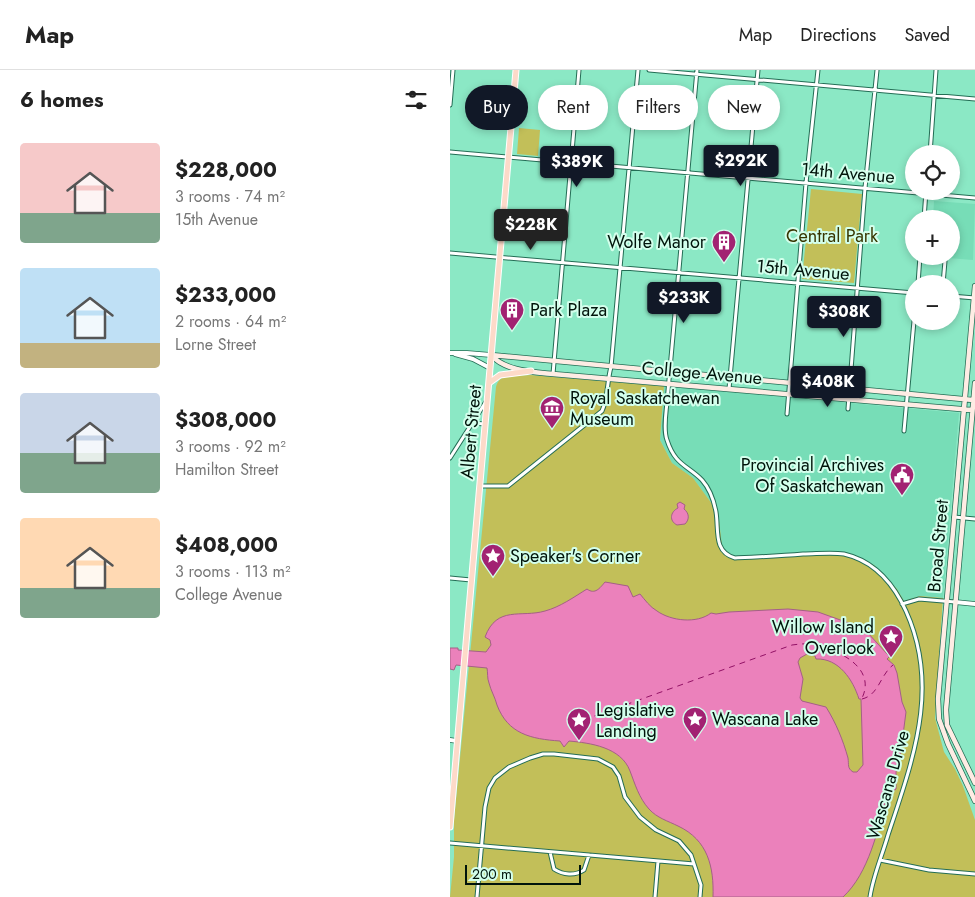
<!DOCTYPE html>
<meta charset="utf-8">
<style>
body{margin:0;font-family:Jost,sans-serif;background:#f6f6f6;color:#222;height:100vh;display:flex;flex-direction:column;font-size:19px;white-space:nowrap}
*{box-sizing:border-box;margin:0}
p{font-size:16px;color:#767676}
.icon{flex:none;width:28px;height:28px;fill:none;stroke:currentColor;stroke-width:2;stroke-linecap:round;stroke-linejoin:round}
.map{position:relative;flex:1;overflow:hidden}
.panel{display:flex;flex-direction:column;background:#fff;width:450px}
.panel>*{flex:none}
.guide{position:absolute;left:15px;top:15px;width:435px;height:45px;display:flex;gap:10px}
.tools{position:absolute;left:455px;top:75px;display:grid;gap:10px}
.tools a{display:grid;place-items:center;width:55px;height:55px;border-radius:50%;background:#fff;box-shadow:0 2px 8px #0003;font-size:25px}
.scale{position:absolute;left:15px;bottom:12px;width:116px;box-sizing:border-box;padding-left:5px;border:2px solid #00140b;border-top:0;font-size:14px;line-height:18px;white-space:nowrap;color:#00140b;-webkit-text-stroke:4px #d3ffec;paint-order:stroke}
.price{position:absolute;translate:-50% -42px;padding:0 11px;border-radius:5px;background:#111827;color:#fff;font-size:16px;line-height:32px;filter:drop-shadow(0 1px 2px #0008)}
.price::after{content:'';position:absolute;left:50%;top:30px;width:15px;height:11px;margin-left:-8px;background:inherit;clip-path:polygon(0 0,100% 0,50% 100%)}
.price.on{background:#222;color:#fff}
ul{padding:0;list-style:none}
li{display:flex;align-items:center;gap:15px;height:125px;padding:0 20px}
li span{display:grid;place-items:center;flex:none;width:140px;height:100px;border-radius:5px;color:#555}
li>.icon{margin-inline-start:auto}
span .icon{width:60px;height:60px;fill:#fffc;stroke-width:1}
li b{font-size:21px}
h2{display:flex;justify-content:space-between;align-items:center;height:60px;padding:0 20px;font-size:21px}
.pill{padding:0 18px;border-radius:22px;background:#fff;box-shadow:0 2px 8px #0003;font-size:18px;line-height:45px}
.pill.on{background:#111827;color:#fff}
header{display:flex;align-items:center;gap:30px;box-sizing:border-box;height:70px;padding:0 25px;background:#fff;border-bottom:1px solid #e0e0e0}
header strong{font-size:24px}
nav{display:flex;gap:28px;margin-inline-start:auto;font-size:18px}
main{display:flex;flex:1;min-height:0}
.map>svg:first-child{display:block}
</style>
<header>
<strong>Map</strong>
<nav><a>Map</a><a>Directions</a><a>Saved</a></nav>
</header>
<main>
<section class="panel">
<h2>6 homes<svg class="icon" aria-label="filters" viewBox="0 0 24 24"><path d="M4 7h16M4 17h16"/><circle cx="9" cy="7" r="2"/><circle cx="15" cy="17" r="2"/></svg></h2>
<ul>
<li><span style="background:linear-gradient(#f6c9c9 70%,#7fa58c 0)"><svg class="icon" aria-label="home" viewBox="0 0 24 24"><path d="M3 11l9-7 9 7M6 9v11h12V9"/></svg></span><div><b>$228,000</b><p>3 rooms · 74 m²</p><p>15th Avenue</p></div></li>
<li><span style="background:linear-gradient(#bfe0f5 75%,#c2b280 0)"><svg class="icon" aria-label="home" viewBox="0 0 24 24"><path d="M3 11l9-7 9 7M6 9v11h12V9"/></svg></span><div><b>$233,000</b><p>2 rooms · 64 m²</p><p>Lorne Street</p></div></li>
<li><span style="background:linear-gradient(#c9d6e8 60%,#7fa58c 0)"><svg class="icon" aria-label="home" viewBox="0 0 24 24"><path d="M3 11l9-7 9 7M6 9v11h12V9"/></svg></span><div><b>$308,000</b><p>3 rooms · 92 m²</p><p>Hamilton Street</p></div></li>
<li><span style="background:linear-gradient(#ffd9b3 70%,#7fa58c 0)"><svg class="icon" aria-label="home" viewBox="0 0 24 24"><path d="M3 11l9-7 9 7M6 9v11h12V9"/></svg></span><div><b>$408,000</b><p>3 rooms · 113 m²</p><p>College Avenue</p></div></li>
</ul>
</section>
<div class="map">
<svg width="525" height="827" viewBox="0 0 525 827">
<rect width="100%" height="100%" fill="#8be8c5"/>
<path fill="#77ddb7" d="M484 131 525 134 523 190 498 188V186H501V149H483Z
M214 316 509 343 493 528 470 526 454 531 447 519 424 495 394 483 371 482 285 487 274 481 270 470 268 442 243 408 222 393 210 370Z"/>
<path fill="#c2bf59" d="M69 58 90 60 88 86 67 84Z
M361 119 412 124 404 213 352 209Z
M80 305 214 316 210 370 222 393 243 408 268 442 272 476 275 481 285 487 371 482 394 483 424 495 447 519 454 531 470 526 493 528 485 648 494 682 505 699 513 716 525 750V827H0L4 787V750L46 317C49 302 67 306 80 305Z"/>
<path fill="#eb81bb" stroke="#a46086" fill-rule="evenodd" d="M230 432 235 435 234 439C239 443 240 449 235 454L227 455C219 451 220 442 228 438L227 434Z
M155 512 178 516 183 527 190 524C195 530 200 537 207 541 221 551 247 554 261 543L266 544 279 542 338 539 368 542 410 557 417 562 438 585 442 584 437 589 444 595 447 603 452 632 456 642 450 688 446 702V719L437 726C428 759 419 803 393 827H263C264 797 258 770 228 756 218 751 207 748 199 739 189 728 185 714 180 701 171 677 140 673 119 671L114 677 110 671C81 669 58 664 47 635 45 627 41 621 39 613 37 608 38 603 37 598L6 595 4 600 0 599V578H8V580L36 582 41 575 40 570 35 567C47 535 71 548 95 541 110 537 124 527 137 519 145 525 150 518 155 512ZM357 584 365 586 366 589C389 588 403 610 409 629H411L413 695 407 702H403C397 698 399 695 398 688 393 670 386 653 376 637L352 631 350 628 353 609 348 592 350 588Z"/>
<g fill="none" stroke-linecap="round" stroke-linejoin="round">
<path stroke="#921165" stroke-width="1" stroke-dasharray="6 5" stroke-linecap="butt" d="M412 629C429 625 430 605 443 595
M129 671 131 655 136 649 342 575C350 574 357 573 365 575 390 580 428 599 411 630"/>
<defs>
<path id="minor" d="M199 0 525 29
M247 0 217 332C216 344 213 359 217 370 225 395 237 395 252 410 260 419 264 431 266 442 269 460 263 482 285 488 307 487 330 486 353 484 366 484 381 482 394 484 420 490 439 509 451 531 493 610 464 687 438 765 432 786 423 806 420 827
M0 35 3 0
M0 82 525 128
M480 84 486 0
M474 149 476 121
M0 183 464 223
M491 186 495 191 493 214
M468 214 470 186
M501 226 525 228
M103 304 129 0
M279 319 308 0
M398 339 415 118 427 0
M337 344 356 113 368 0
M22 353 35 354
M454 361 464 251
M0 388 37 330
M30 416H58L152 341C158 328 157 311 161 297L188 0
M504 447 525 449
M0 508 21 510
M452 534 469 529 505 532
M0 773 244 794
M100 782 104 799C113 805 125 806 134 800L139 785
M430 790 479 800 525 804
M27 827 35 737 39 718 45 708 59 697 80 688 93 684H104L148 689 163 697 169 706 175 727 190 747 206 760 229 771 241 785 251 815 250 827
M205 827 208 791"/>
<path id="tertiary" d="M0 283H17L41 285
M5 284 23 289 40 298
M505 532 525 534
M0 670 7 671"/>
<path id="secondary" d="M525 216 488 629 489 649 498 674 525 731
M41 285C55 301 83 302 103 304L522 340
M41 285 523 330
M525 313 496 640 497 655 525 713"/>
<path id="primary" d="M39 313 50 305 81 301
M0 757 66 0"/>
</defs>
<use href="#minor" stroke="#246d55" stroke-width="5"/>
<use href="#tertiary" stroke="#246d55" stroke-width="5.5"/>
<use href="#secondary" stroke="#246d55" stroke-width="6"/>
<use href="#primary" stroke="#fff" stroke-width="7"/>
<use href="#minor" stroke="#fff" stroke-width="3"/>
<use href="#tertiary" stroke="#fff" stroke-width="4"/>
<use href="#secondary" stroke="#feece4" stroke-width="4.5"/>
<use href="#primary" stroke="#fddac9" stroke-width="5"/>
</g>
<defs>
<symbol id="building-pin" viewBox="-11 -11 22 30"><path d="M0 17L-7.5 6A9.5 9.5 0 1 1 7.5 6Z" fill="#a22272" stroke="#d3ffec"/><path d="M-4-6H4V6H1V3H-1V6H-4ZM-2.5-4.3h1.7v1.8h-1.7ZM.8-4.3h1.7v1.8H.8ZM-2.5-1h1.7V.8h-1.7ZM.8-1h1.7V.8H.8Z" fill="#fff"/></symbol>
<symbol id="museum-pin" viewBox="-11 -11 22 30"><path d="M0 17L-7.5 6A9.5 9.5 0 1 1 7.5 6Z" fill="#a22272" stroke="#d3ffec"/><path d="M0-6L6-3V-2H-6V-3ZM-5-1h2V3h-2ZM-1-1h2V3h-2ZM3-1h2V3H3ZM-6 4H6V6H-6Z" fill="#fff"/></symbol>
<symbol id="civic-pin" viewBox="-11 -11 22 30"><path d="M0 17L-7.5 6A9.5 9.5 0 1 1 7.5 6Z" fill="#a22272" stroke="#d3ffec"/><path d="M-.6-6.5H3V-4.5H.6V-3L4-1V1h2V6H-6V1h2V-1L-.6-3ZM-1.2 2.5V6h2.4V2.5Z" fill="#fff"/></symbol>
<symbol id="sight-pin" viewBox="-11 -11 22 30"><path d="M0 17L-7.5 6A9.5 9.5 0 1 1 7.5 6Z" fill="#a22272" stroke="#d3ffec"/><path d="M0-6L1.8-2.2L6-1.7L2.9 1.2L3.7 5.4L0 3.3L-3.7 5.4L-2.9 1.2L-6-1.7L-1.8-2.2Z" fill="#fff"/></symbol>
</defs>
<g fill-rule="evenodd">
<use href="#building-pin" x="260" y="158" width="28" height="38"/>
<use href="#building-pin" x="48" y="226" width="28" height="38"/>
<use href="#museum-pin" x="88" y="324" width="28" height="38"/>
<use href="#civic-pin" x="438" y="391" width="28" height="38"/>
<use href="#sight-pin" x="29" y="472" width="28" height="38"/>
<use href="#sight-pin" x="427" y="553" width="28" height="38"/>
<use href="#sight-pin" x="231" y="635" width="28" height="38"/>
<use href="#sight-pin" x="115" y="636" width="28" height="38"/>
</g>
<g text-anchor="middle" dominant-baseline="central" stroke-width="4" stroke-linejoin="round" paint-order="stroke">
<g font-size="18" fill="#00140b" stroke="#d3ffec">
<text transform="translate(398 103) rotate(5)">14th Avenue</text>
<text transform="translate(353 200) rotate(5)">15th Avenue</text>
<text transform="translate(252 303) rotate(5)">College Avenue</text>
<text transform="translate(21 362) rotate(-85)">Albert Street</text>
<text transform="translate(488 476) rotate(-85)">Broad Street</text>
<text transform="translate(438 715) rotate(-74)">Wascana Drive</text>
</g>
<g font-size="18" fill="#373500" stroke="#d3ffec">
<text x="382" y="166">Central Park</text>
</g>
<g font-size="18" fill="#00140b" stroke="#d3ffec" text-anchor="start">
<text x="256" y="172" text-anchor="end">Wolfe Manor</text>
<text x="80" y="240">Park Plaza</text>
<text x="120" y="328">Royal Saskatchewan<tspan x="120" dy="21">Museum</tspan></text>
<text x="434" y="395" text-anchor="end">Provincial Archives<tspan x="434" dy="21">Of Saskatchewan</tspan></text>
<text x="60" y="486">Speaker's Corner</text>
<text x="424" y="557" text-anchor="end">Willow Island<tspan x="424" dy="21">Overlook</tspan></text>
<text x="146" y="640">Legislative<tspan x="146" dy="21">Landing</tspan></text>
<text x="262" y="649">Wascana Lake</text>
</g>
</g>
</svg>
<div class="tools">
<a><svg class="icon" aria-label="locate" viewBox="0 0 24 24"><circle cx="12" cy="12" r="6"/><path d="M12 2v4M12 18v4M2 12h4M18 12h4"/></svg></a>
<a>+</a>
<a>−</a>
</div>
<div class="scale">200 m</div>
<b class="price" style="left:291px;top:117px">$292K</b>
<b class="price" style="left:127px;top:118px">$389K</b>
<b class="price on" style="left:81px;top:181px">$228K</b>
<b class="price" style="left:234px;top:254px">$233K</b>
<b class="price" style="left:394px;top:268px">$308K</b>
<b class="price" style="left:378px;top:338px">$408K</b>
<div class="guide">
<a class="pill on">Buy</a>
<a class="pill">Rent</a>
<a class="pill">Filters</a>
<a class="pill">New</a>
</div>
</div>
</main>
